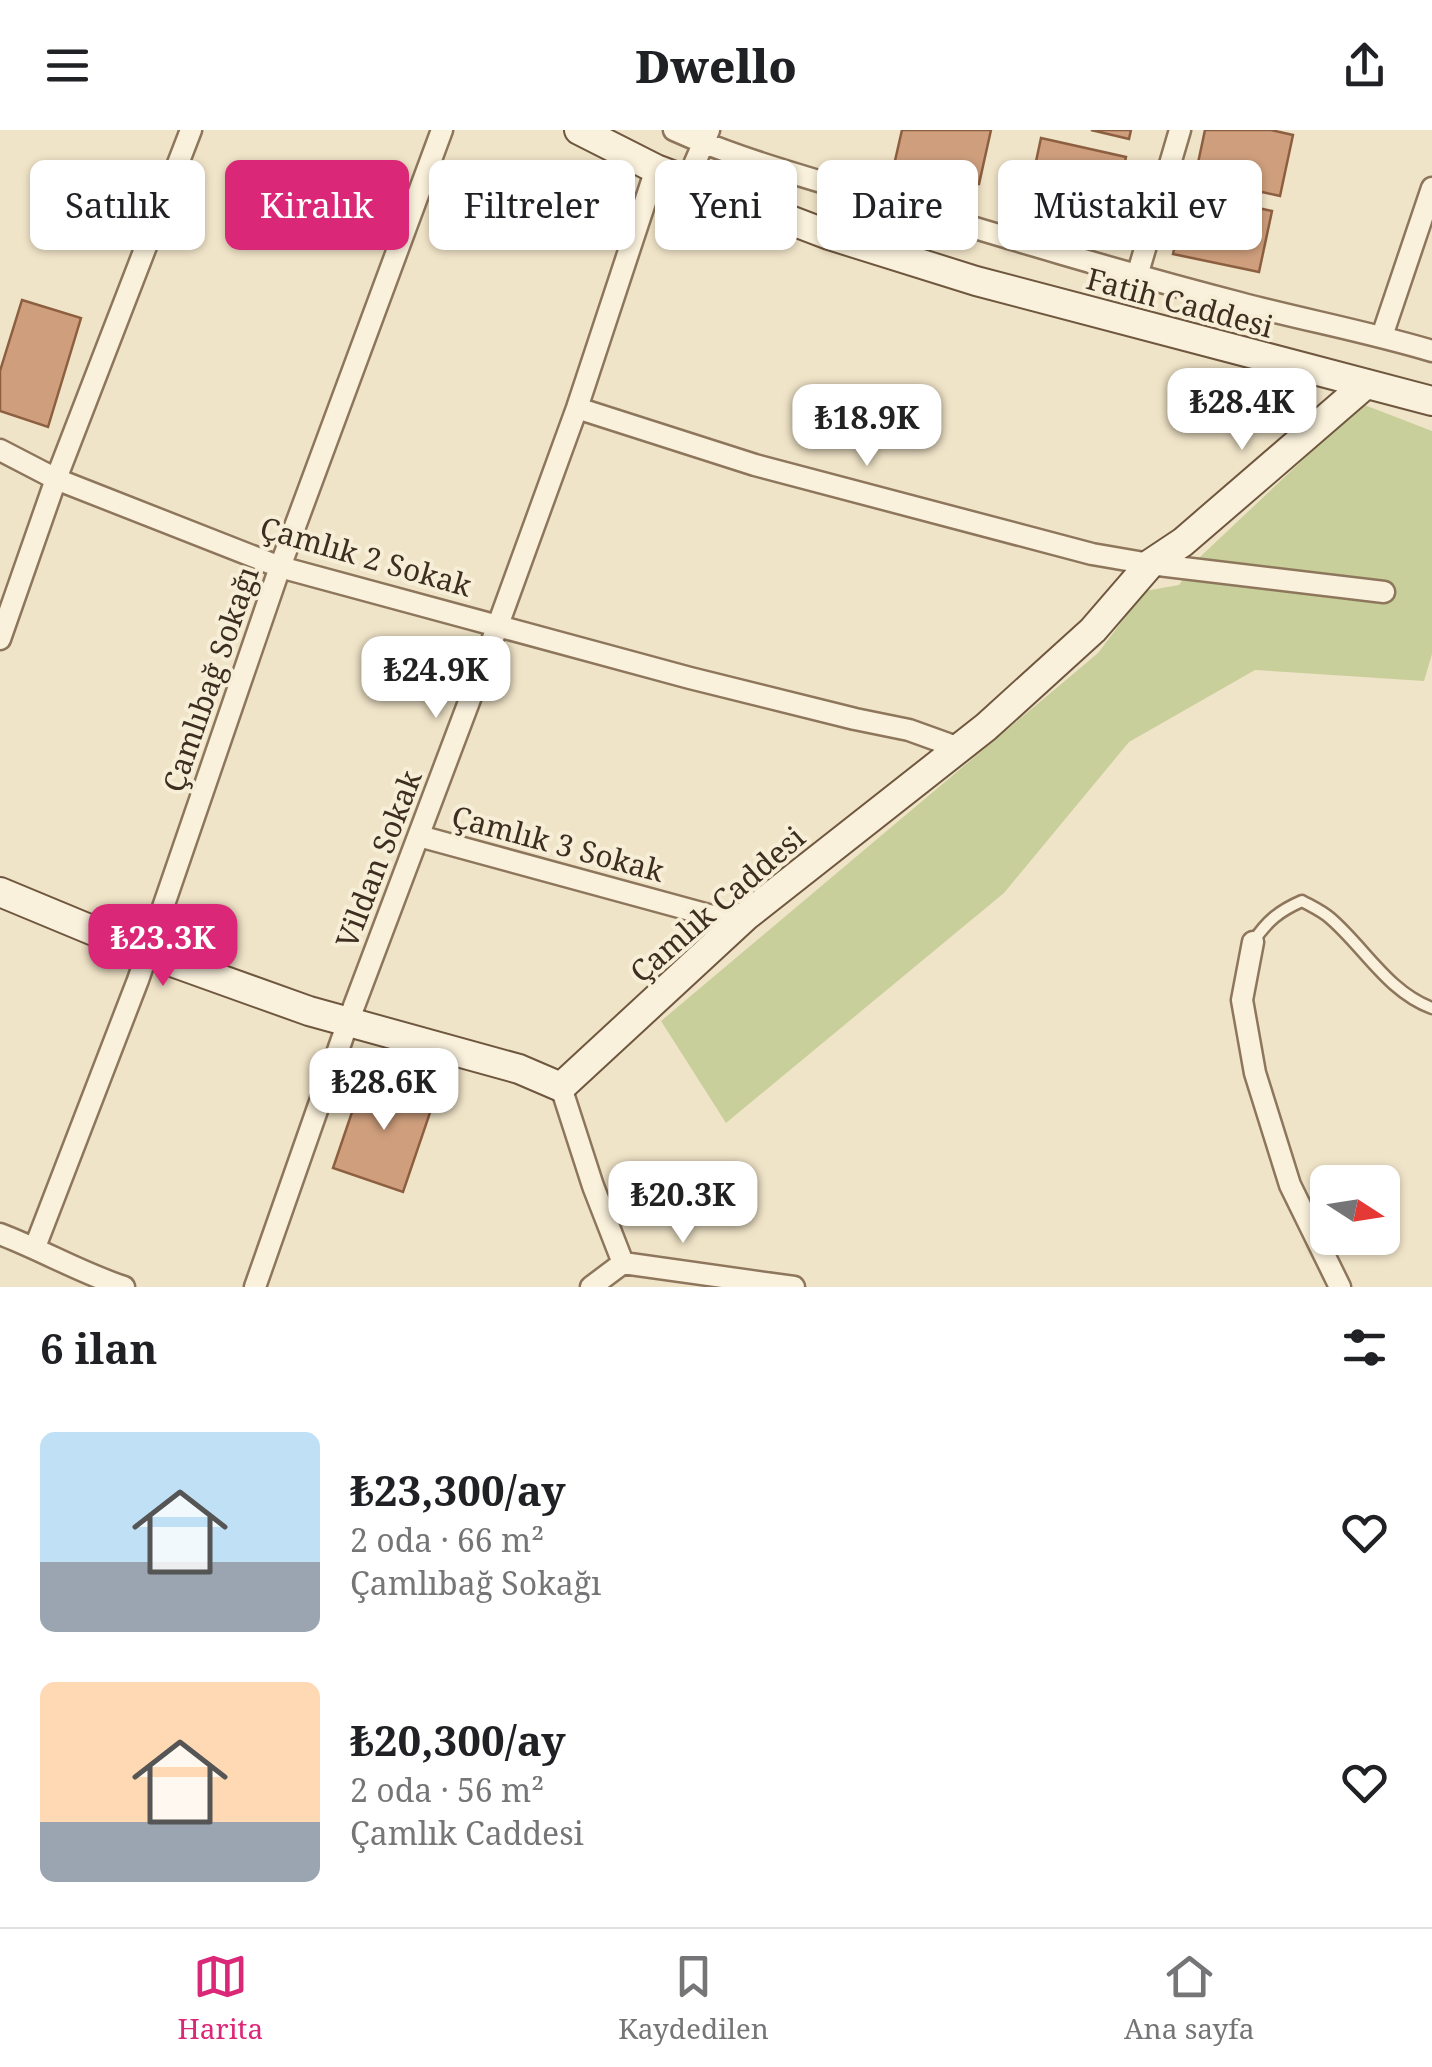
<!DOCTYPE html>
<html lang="tr">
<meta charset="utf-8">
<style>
body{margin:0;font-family:"Noto Serif",serif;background:#f6f6f6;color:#202124;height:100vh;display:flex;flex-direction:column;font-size:38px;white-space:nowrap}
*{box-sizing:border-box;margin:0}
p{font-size:32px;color:#757577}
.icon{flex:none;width:55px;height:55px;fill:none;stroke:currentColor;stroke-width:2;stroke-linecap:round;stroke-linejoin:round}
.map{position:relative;height:1157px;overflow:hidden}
.side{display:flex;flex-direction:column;background:#fff;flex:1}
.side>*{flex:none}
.banner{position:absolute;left:30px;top:30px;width:1372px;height:90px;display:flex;gap:20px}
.needle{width:65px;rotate:102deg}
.controls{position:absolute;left:1310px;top:1035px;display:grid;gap:20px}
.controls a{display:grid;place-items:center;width:90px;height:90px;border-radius:15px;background:#fff;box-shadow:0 2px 8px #0004;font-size:50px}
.price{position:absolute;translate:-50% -85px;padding:0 22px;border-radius:20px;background:#fff;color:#222;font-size:32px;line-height:65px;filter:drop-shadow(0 2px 5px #0008)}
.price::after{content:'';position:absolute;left:50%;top:60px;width:30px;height:22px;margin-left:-15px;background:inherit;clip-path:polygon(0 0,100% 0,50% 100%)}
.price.active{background:#db2777;color:#fff}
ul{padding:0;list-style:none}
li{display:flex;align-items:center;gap:30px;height:250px;padding:0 40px}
li span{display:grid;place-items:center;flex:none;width:280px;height:200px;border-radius:15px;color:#555}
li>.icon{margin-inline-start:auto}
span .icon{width:120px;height:120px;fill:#fffc;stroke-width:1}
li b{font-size:42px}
h2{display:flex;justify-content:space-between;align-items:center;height:120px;padding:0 40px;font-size:42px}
.chip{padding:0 35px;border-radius:15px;background:#fff;box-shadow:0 2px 8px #0004;font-size:35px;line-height:90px}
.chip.active{background:#db2777;color:#fff}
header{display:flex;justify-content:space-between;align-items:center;height:130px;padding:0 40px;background:#fff;font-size:45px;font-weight:800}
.dock{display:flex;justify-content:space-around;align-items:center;height:140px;border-top:2px solid #e0e0e0;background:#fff;font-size:28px;color:#757577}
.dock a{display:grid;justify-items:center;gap:5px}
.dock .active{color:#db2777}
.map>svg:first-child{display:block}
</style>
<header><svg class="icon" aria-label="menu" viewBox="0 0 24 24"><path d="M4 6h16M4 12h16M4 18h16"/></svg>Dwello<svg class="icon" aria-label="share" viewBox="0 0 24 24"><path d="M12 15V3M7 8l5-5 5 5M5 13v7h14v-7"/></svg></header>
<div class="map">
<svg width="1432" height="1157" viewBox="0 0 1432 1157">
<rect width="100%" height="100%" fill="#f0e4c8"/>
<path fill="#c9cf9b" d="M1362 274 1432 301V524L1424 551 1255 540 1129 612 1004 763 726 993 661 891 1098 523 1145 461 1179 455 1201 426Z"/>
<path fill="#cf9f7d" stroke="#8d5f41" stroke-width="2.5" d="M902 0H991L979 54 894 35Z
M1091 0H1131L1129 9Z
M1205 0H1271L1293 5 1280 66 1195 47Z
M1041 8 1126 27 1113 88 1028 69Z
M1187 62 1272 81 1259 142 1173 124Z
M22 170 81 188 48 297 0 281V241Z
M365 944 435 968 403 1062 333 1038Z"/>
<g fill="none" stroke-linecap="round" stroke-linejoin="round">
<defs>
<path id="lane" d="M1253 812C1267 791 1279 781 1302 771 1311 776 1322 781 1330 788 1364 817 1388 862 1432 878"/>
<path id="street" d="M674 0C740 30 813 49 882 70 1001 106 1120 142 1240 173 1304 190 1369 202 1432 221
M687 51 709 0
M1137 146 1180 0
M1382 206 1432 58
M577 278 755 335 1092 424 1150 434 1384 462
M0 320 56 349 280 437 690 548 855 589 909 600 959 618
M0 509 56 349 191 0
M419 706 738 793
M1253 812 1242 870 1255 943 1290 1055 1340 1157
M561 957 593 1056 623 1133
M0 1104C42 1120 81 1143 124 1157
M35 1117 138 850 280 437 442 0
M255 1157 348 892 498 495 577 278 656 39
M591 1157 623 1133 794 1157"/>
<path id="secondary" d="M579 0 656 39 829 105 976 151 1432 271
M0 762 147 823 309 881 519 939 561 957 746 786 986 597 1093 500 1150 434 1183 412 1366 254"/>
</defs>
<use href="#lane" stroke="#8d765c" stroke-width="15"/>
<use href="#street" stroke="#8d765c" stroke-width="25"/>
<use href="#secondary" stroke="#6f573f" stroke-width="32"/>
<use href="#lane" stroke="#faf1dc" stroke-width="10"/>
<use href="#street" stroke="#faf1dc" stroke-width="20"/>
<use href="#secondary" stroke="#faf1dc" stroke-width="28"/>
</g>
<g text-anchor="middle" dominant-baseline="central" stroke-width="8" stroke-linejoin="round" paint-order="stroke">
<g font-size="30" fill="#3d2e20" stroke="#f7eed8">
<text transform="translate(1180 172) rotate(15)">Fatih Caddesi</text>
<text transform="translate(366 426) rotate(16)">Çamlık 2 Sokak</text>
<text transform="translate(210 549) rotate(-71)">Çamlıbağ Sokağı</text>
<text transform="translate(558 713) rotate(15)">Çamlık 3 Sokak</text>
<text transform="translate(378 729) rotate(-69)">Vildan Sokak</text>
<text transform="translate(717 774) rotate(-41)">Çamlık Caddesi</text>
</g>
</g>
</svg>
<div class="controls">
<a><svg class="needle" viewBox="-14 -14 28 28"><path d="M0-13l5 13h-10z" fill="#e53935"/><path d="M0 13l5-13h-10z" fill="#757577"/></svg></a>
</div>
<b class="price" style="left:1242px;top:323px">₺28.4K</b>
<b class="price" style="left:867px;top:339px">₺18.9K</b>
<b class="price" style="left:436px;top:591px">₺24.9K</b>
<b class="price active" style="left:163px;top:859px">₺23.3K</b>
<b class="price" style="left:384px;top:1003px">₺28.6K</b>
<b class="price" style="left:683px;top:1116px">₺20.3K</b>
<div class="banner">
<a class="chip">Satılık</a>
<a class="chip active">Kiralık</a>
<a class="chip">Filtreler</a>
<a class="chip">Yeni</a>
<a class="chip">Daire</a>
<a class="chip">Müstakil ev</a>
</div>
</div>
<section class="side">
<h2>6 ilan<svg class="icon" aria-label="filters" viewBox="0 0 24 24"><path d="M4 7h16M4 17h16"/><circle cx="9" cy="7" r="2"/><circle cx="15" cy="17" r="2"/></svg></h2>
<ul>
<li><span style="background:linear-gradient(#bfe0f5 65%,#9aa5b1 0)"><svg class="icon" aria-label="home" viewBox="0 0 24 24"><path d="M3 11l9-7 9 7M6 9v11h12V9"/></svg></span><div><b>₺23,300/ay</b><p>2 oda · 66 m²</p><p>Çamlıbağ Sokağı</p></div><svg class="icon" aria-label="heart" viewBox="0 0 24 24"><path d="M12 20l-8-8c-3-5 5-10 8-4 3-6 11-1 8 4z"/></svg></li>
<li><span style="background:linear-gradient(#ffd9b3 70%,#9aa5b1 0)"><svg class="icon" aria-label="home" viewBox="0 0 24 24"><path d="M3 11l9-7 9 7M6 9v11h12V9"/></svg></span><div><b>₺20,300/ay</b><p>2 oda · 56 m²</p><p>Çamlık Caddesi</p></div><svg class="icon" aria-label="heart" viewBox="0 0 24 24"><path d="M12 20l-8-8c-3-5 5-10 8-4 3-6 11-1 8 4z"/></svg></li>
</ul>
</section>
<nav class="dock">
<a class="active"><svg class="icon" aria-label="map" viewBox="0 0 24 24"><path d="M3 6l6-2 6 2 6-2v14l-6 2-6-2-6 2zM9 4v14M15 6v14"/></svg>Harita</a>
<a><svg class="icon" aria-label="saved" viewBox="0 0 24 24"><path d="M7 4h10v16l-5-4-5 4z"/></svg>Kaydedilen</a>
<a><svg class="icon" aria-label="home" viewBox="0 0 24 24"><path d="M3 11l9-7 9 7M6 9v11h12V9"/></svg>Ana sayfa</a>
</nav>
